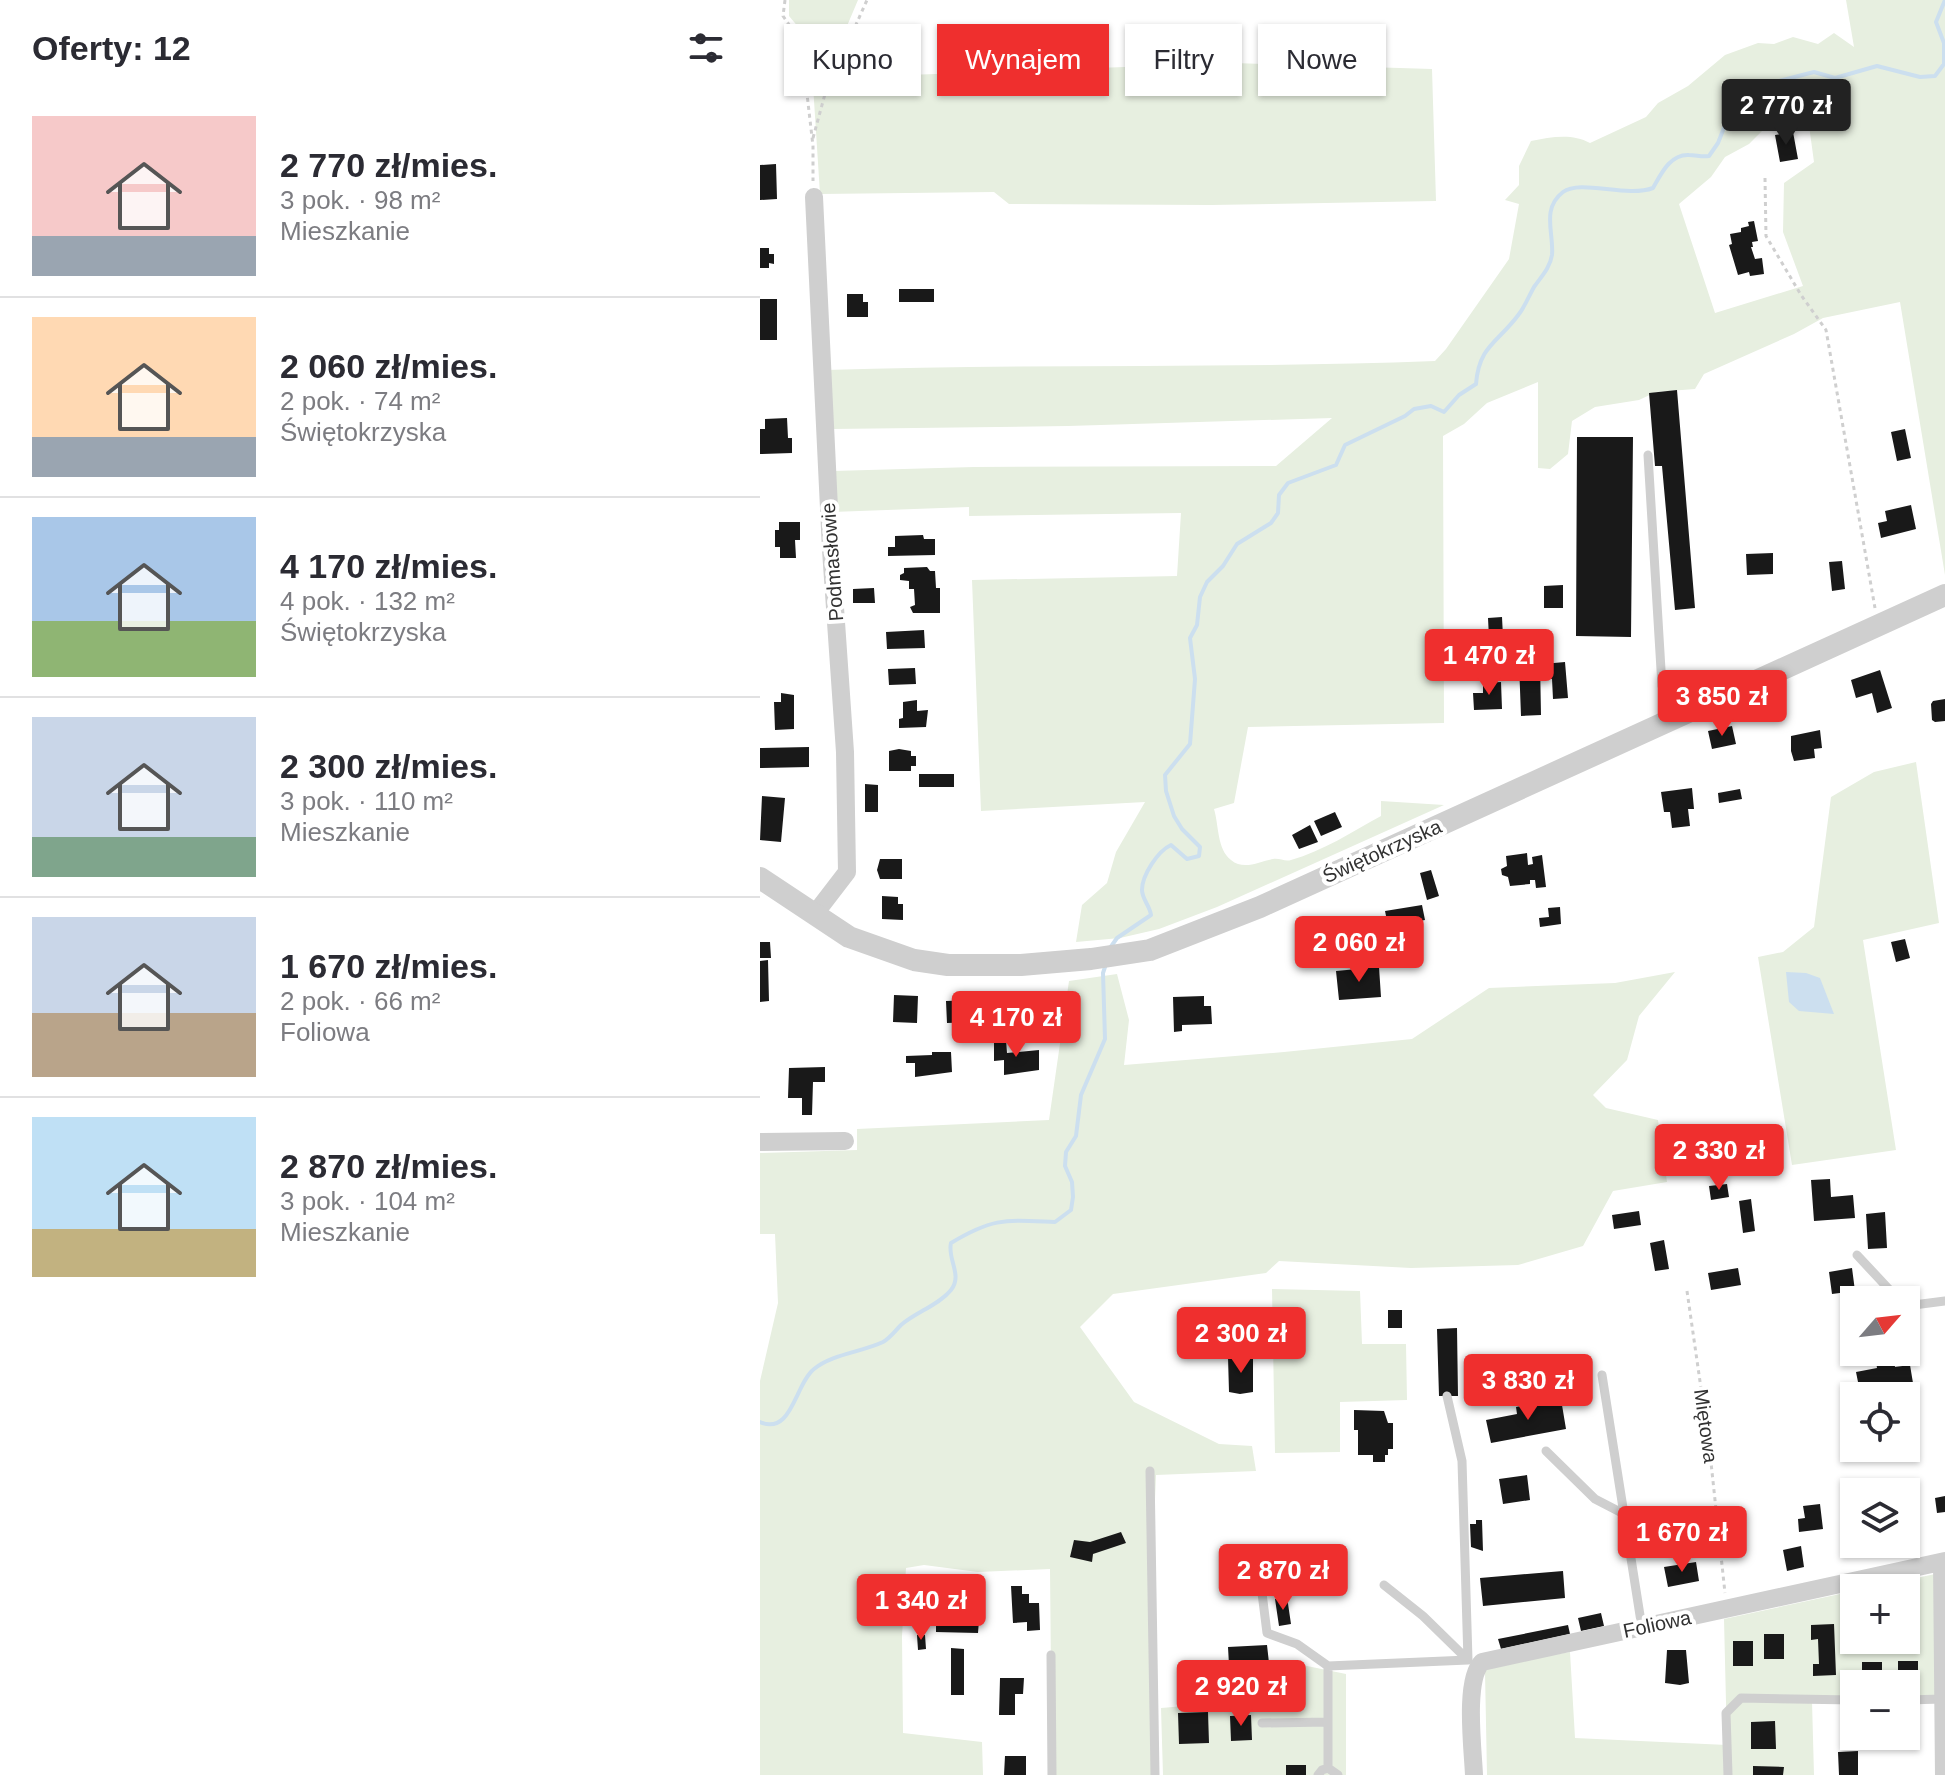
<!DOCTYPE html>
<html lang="pl">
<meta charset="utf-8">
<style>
body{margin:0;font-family:Arial,sans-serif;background:#f2f2f3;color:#2b2b33;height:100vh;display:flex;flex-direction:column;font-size:30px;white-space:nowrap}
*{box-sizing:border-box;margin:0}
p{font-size:26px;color:#7c7c81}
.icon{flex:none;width:44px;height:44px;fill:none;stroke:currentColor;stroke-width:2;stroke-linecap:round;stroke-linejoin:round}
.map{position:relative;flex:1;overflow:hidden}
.panel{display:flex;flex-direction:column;background:#fff;width:760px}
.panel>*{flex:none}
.banner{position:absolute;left:24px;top:24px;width:760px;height:72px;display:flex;gap:16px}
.needle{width:52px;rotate:62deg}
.fabs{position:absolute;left:1080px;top:1286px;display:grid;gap:16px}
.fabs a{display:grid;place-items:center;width:80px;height:80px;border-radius:0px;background:#fff;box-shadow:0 2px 6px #0004;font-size:40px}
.price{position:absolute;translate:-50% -68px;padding:0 18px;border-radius:8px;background:#ef2f2e;color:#fff;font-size:26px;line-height:52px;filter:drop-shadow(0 2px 4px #0008)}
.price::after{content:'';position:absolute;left:50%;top:48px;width:24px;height:18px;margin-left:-12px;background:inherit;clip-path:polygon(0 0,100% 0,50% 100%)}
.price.selected{background:#222;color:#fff}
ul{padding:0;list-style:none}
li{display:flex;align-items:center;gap:24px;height:200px;padding:0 32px}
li+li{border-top:2px solid #e1e1e2}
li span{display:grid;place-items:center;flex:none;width:224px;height:160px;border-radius:0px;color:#555}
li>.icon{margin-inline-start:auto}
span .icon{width:96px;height:96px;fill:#fffc;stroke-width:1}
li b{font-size:34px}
h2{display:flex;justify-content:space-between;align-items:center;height:96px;padding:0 32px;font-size:34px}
.pill{padding:0 28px;border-radius:0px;background:#fff;box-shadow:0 2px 6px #0004;font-size:28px;line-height:72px}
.pill.selected{background:#ef2f2e;color:#fff}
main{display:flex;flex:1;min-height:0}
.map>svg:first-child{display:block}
</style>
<main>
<section class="panel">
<h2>Oferty: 12<svg class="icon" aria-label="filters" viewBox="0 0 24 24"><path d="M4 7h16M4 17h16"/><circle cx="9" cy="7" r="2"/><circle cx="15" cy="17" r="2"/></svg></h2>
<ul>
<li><span style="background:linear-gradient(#f6c9c9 75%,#9aa5b1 0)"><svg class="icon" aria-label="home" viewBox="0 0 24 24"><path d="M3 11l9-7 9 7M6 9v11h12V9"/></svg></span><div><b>2 770 zł/mies.</b><p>3 pok. · 98 m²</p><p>Mieszkanie</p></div></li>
<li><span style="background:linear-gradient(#ffd9b3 75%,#9aa5b1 0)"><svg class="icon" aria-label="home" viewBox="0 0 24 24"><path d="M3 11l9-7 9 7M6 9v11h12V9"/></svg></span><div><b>2 060 zł/mies.</b><p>2 pok. · 74 m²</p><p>Świętokrzyska</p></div></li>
<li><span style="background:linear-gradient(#a9c7e8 65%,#8fb573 0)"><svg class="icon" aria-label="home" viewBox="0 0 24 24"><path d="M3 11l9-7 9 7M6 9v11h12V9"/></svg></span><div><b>4 170 zł/mies.</b><p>4 pok. · 132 m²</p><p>Świętokrzyska</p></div></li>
<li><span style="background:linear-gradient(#c9d6e8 75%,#7fa58c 0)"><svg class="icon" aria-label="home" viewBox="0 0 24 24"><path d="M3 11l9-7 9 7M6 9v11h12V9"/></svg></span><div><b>2 300 zł/mies.</b><p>3 pok. · 110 m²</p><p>Mieszkanie</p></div></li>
<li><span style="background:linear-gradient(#c9d6e8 60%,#b9a48a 0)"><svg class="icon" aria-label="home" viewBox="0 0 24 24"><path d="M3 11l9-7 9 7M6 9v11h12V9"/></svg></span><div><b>1 670 zł/mies.</b><p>2 pok. · 66 m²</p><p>Foliowa</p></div></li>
<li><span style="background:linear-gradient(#bfe0f5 70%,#c2b280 0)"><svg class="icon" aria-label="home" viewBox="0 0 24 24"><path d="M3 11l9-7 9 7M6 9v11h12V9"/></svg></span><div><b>2 870 zł/mies.</b><p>3 pok. · 104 m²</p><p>Mieszkanie</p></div></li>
</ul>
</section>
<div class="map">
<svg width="1185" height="1775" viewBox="0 0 1185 1775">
<rect width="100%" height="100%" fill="#fff"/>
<path fill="#e7efe0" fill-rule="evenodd" d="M29 0H98L65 78 473 63 672 69 676 201 451 205 249 204 234 192 60 194 53 85 45 35 29 16Z
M1086 0H1185V575L1140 302 1063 318 1034 334 944 374 935 389 896 392 879 400 835 407 812 421 808 454 790 469 778 468V382L727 403 704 424 683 436 684 723 488 727 474 803 454 809C459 826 457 849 471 860 484 871 500 861 513 859 520 858 525 862 531 860 563 851 592 832 621 816V801L684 805 457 907 399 929 360 938 316 942 322 905 347 883 356 852 385 802 221 811 212 580 417 576 421 513 209 516V507L72 512 65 370C268 363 471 369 675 361L686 349 749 259 759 204 745 200 759 185V166L771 141C791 137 812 133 830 143L886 117 898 103 928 86 965 55 998 43 1014 44 1033 37 1058 44 1074 33 1094 47ZM1048 118 1054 162 1024 183 1023 232 1043 286 955 313 919 204 951 177 965 157 989 144 1003 130 1026 122ZM572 418 516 466 214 467 73 471 72 429 308 426Z
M1156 762 1179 923 1103 940 1136 1150 1032 1165 998 957 1023 952 1054 927 1071 797 1114 772Z
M915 972 879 1016 867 1060 833 1095 846 1108 898 1120 907 1182 853 1191 823 1246 758 1265 651 1268 519 1261 506 1273 353 1294 320 1327 374 1402 459 1444 492 1446 496 1471 396 1475 392 1572 395 1775H292L290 1569 218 1572 164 1565 146 1568 142 1636 143 1733 222 1742 223 1775H0V1381L18 1303 15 1234H0V1153L97 1150V1129L289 1120 309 981 357 974 369 1020 364 1065 524 1052 652 1039 729 988 855 983Z
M512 1289 600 1291 602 1344H646L647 1400 580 1402V1452L515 1453Z
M1185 1572 1175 1700H1146V1684H1094V1700L1052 1701 1054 1775H727L725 1672 730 1666 810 1652 815 1738 967 1745 964 1619 1094 1591V1640H1146V1588H1108Z
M547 1666 586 1674V1775H403L401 1708 461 1703 463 1673Z"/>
<path fill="#ccdfef" d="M1026 972 1046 973 1060 978 1074 1014 1039 1011 1029 1002Z"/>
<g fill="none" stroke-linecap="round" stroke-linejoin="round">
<path stroke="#ccdfef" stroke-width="4" d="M350 948 357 938 391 915C390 906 382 899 382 890 382 875 398 851 411 845L427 859 439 856 440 847 422 829 414 816 406 791 405 775 430 744 435 679 430 638 437 625 440 597 447 582 463 566 477 544 511 523 518 513 519 495 528 483 576 465 585 445 645 416 654 409 671 406 684 412 699 395 716 384C719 345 739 342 759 314 765 306 769 296 774 287 781 277 790 268 792 255 794 233 781 209 803 192 821 179 866 198 893 188 901 174 910 154 929 155 936 155 942 157 949 156L958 143 967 120 974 112 983 108 999 117 1004 114 1006 89 1019 81 1054 72 1075 78 1117 66 1160 77 1175 76 1184 64V43L1176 22 1185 0
M0 1422C32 1436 35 1384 54 1369 72 1354 102 1352 123 1342 130 1338 135 1331 141 1325 156 1312 179 1305 191 1290 203 1275 187 1259 191 1243 234 1217 246 1220 295 1222L311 1210 313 1197 312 1182 305 1166 306 1152 316 1136 321 1095 345 1039 343 973 346 964"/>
</g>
<path fill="#191919" d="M1033 132 1038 159 1020 162 1015 135Z
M16 164 17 199 0 200V165Z
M994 221 998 241 992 242 993 247H991L995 259 1002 258 1004 274 990 276 989 272 978 275 969 245 972 244 970 234 981 232V228L989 226 988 222Z
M0 248H9V254H14V264L9 263V268H0Z
M139 289H174V302H139Z
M87 294H103V302H108V317H87Z
M0 299H17V340H0Z
M917 390 935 608 915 610 902 466H895L889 393Z
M27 418 28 438H32V453L0 454V429H5V419Z
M1145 429 1151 458 1137 461 1131 432Z
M817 437H873L871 637 816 636Z
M1151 505 1156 529 1121 538 1118 523 1127 521 1125 511Z
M19 522H40V540H35L36 558H20V547H15V530H19Z
M163 535 164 539H175V555L128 556V547H135V536Z
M1013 553V574L987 575 986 554Z
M1082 561 1085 589 1072 591 1069 562Z
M167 567 170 571H175L176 588H180V613H153L150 607 155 605 154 589H149V581L140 580V575L144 573V568Z
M803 585V608H784V586Z
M114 588 115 603H93V589Z
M742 617 743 637 729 638 728 618Z
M164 630 165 648 127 649 126 632Z
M780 662 781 715 761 716 759 663Z
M805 662 808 698 793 699 792 679H785L783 664Z
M155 668 156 684 129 685 128 669Z
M1120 670 1132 708 1117 713 1112 693 1096 698 1091 680Z
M741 682 742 709 714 710 713 693H723V683Z
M21 693 34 695V729L15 730 14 702H21Z
M1185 699V721L1175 722 1172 720 1171 704 1173 701Z
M157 700V711L168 710 166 727 139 728V719L143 718V702Z
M972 726 976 744 952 749 948 731Z
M1060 730 1062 748 1054 749 1055 758 1034 761 1031 751V736Z
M49 747V767L0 768V748Z
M139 749 151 751V756H156V766H151V771H129V751Z
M159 774H194V787H159Z
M105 784 118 785V812H105Z
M932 788 934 809H928L930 826 912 828 910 812H904L901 792Z
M980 789 982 799 959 803 958 793Z
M2 796 25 798 21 842 0 840Z
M575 812 582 827 561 836 554 821Z
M550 825 558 842 539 849 532 835Z
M767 853 768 865 773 864 772 857 782 855 786 887 776 888 775 880H770V884L750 886 748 877 742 875 741 869 747 866 746 856Z
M120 859H142V879H120L117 870Z
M671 870 679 896 667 900 660 873Z
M122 896 138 897V904H143V920L122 919Z
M662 905 665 920 651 923 654 935 631 940 625 911Z
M800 907 801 924 780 927 779 918 789 917 788 908Z
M1145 939 1150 958 1136 962 1131 942Z
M0 942H10L11 958H0Z
M8 960 9 1001 0 1002V961Z
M619 967 621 997 579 1000 576 971Z
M134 995 158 996 157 1023 133 1022Z
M444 996V1006H451L452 1024 422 1025V1031L414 1032 413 997Z
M213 1000 214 1022 187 1023 186 1001Z
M234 1040H246L247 1053 279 1050V1070L244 1075V1060L234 1061Z
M172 1052H191L192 1072 155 1077V1063H146V1056L172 1055Z
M65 1067V1082H53L52 1115H42V1098H28L29 1068Z
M1070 1179 1071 1197 1093 1195 1095 1218 1054 1221 1051 1180Z
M967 1184 969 1197 951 1200 949 1186Z
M991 1199 995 1231 983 1233 979 1201Z
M879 1211 881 1225 854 1229 852 1215Z
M1125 1212 1127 1248 1108 1249 1106 1214Z
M904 1240 909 1269 895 1271 890 1243Z
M978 1268 981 1285 951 1290 948 1273Z
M1092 1268 1095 1291 1072 1294 1069 1272Z
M628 1310H642V1328H628Z
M461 1324H479V1340H461Z
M697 1328 698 1396H679L677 1329Z
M1133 1353 1135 1367 1150 1365 1153 1383 1100 1392 1096 1372 1117 1368 1115 1356Z
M468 1357H493V1392L480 1394 469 1392Z
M801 1399 806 1429 731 1443 726 1420 757 1414 756 1407Z
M594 1410 624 1411 628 1423H633V1449H628V1455H625V1462H613V1455H598V1430H594Z
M767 1475 770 1500 743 1504 739 1479Z
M1185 1496V1512L1177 1513 1175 1498Z
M1060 1504 1063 1529 1039 1532 1038 1519 1045 1518 1043 1506Z
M716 1520H722L723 1551 711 1547 710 1524H716Z
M361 1532 366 1543 333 1554 332 1562 310 1557 314 1540 330 1542Z
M1041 1546 1044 1567 1027 1571 1023 1550Z
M488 1558 489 1567 514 1564 516 1577 465 1583 463 1561Z
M936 1562 939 1581 908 1587 904 1567Z
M803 1571 805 1598 723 1606 720 1578Z
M251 1586H262V1594H269V1603H279L280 1630 267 1631V1622L253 1623Z
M527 1597 531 1624 519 1626 515 1599Z
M1146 1601H1156V1626H1146Z
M841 1613 844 1626 821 1631 818 1618Z
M176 1617 219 1620 218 1633 176 1632Z
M1074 1624 1076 1675 1053 1676V1664H1059L1058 1639 1051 1640V1625Z
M808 1625 810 1634 741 1649 738 1639Z
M1004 1634H1024V1659H1004Z
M157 1635H165L166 1649 158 1650Z
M973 1641H993V1666H973Z
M507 1645 509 1663 469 1665 468 1647Z
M191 1648 204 1649V1695H191Z
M907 1650H926L929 1683 920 1685 905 1683Z
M1138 1661H1158V1686L1138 1684Z
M1102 1662H1122V1684H1102Z
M240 1678H264L263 1694H255V1715H239Z
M448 1712 449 1743 419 1744 418 1713Z
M491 1715 492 1740 471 1741 470 1716Z
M1015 1721 1016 1749H991V1722Z
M1098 1751V1775H1079L1078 1752Z
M245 1756H266V1775H244Z
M526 1765H546V1775H526Z
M993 1766 1024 1767 1023 1775H993Z"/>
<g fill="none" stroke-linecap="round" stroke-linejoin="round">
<path stroke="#cfcfcf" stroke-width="3" stroke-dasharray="4 4" stroke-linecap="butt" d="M25 0 23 16 41 42 53 146V181
M53 138 65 94 107 0
M1005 178 1006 236 1041 295 1066 330 1115 608
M927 1291 949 1444 965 1593"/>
<path stroke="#cfcfcf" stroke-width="9" d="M888 455 902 686 916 717
M1097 1255 1139 1300
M1146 1306 1185 1301
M842 1375 882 1628
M786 1451 835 1499 864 1514
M390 1471 395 1775
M501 1585 507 1633 537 1644 568 1666 708 1660 702 1461 687 1396
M624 1585 663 1616 708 1660
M291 1655 292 1775
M1146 1700 1183 1699
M502 1723 567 1722
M568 1768V1666
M568 1768 578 1775
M558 1775 562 1770 568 1768
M968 1775 966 1713 981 1698 1094 1700"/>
<path stroke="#cfcfcf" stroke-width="18" d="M54 197 71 550 85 752 87 872 54 915
M0 1142 85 1141
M1182 1562 1184 1775
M714 1775C713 1750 704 1680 722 1662L1185 1561"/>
<path stroke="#cfcfcf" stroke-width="22" d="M0 878 89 937 154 960 188 965H261L331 959 390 950 500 907 1185 595"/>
</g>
<g text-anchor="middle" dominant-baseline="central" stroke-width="8" stroke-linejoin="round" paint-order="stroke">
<g font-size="20" fill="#323232" stroke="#fff">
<text transform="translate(72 562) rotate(-94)">Podmasłowie</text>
<text transform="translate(622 851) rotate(-24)">Świętokrzyska</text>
<text transform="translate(946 1426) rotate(82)">Miętowa</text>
<text transform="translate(897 1624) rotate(-12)">Foliowa</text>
</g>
</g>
</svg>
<div class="fabs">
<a><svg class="needle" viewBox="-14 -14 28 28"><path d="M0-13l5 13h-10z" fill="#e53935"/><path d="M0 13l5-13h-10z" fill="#7c7c81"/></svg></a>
<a><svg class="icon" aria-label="locate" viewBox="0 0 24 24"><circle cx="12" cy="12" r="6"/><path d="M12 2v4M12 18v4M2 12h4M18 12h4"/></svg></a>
<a><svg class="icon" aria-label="layers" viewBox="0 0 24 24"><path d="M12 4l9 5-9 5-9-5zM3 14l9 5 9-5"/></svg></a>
<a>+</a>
<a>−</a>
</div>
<b class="price selected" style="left:1026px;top:147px">2 770 zł</b>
<b class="price" style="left:729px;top:697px">1 470 zł</b>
<b class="price" style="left:962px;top:738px">3 850 zł</b>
<b class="price" style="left:599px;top:984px">2 060 zł</b>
<b class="price" style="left:256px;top:1059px">4 170 zł</b>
<b class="price" style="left:959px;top:1192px">2 330 zł</b>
<b class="price" style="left:481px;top:1375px">2 300 zł</b>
<b class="price" style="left:768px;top:1422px">3 830 zł</b>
<b class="price" style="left:922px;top:1574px">1 670 zł</b>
<b class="price" style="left:523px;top:1612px">2 870 zł</b>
<b class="price" style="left:161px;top:1642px">1 340 zł</b>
<b class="price" style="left:481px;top:1728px">2 920 zł</b>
<div class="banner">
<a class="pill">Kupno</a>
<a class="pill selected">Wynajem</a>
<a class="pill">Filtry</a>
<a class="pill">Nowe</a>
</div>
</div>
</main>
